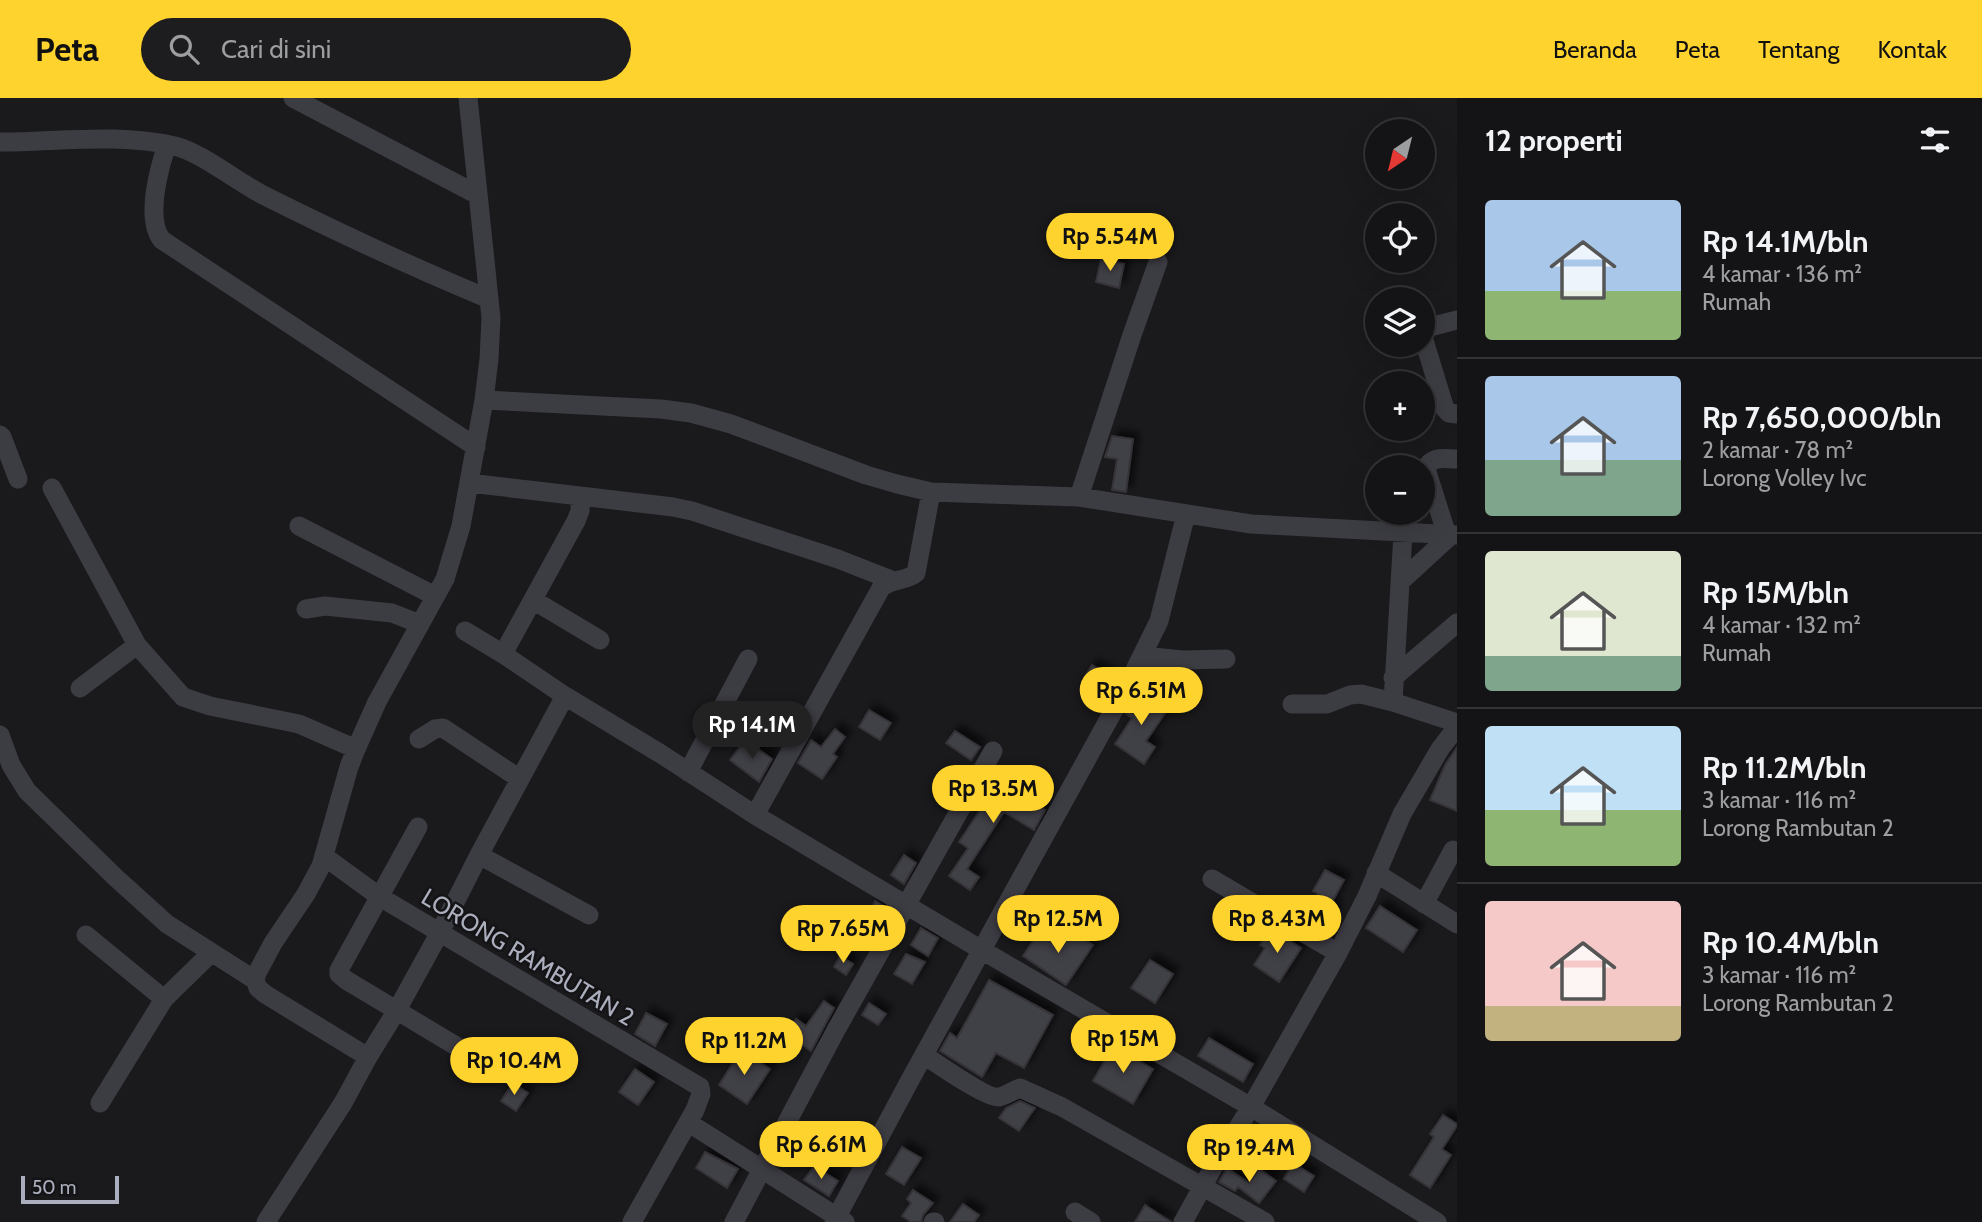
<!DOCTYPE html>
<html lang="id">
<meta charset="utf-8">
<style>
body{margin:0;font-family:Cabin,sans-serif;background:#1d1c1e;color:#f1f3f6;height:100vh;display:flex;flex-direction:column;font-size:26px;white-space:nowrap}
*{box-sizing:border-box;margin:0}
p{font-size:23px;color:#9d9ea0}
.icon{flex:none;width:38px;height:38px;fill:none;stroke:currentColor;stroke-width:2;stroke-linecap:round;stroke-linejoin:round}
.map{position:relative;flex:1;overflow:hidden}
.details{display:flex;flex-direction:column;background:#141315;width:525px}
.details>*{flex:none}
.needle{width:46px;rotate:215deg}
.tools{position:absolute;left:1365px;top:21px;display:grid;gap:14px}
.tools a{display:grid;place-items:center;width:70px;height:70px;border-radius:50%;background:#141315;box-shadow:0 7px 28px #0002,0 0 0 2px #333234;font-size:35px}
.scale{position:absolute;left:21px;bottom:18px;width:98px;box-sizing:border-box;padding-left:7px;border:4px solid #abaebc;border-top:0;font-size:19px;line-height:24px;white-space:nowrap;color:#abaebc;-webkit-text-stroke:5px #141417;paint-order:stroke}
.price{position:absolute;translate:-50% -60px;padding:0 16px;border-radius:24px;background:#ffd32e;color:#111;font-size:23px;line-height:46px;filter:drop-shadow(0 2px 4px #0008)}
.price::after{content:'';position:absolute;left:50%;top:42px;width:21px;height:16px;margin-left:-10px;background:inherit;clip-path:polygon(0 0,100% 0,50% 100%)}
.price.on{background:#222;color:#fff}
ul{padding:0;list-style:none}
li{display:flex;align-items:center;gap:21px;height:175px;padding:0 28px}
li+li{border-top:2px solid #333234}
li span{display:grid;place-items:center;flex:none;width:196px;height:140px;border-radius:7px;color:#555}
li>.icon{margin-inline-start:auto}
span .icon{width:84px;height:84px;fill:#fffc;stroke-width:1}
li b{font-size:30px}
h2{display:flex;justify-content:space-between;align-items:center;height:84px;padding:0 28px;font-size:30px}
header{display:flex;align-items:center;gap:42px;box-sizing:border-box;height:98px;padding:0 35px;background:#ffd32e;color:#111}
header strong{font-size:33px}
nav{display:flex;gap:38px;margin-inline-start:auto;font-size:24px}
.search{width:490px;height:63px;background:#1d1c1e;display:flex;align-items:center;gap:18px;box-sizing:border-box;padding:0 24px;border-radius:38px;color:#9d9ea0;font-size:26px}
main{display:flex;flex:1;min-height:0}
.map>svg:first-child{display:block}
</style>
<header>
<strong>Peta</strong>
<div class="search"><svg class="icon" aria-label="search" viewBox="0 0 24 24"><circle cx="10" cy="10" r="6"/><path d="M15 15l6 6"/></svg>Cari di sini</div>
<nav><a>Beranda</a><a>Peta</a><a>Tentang</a><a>Kontak</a></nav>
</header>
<main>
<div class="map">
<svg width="1457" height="1124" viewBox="0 0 1457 1124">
<defs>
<filter id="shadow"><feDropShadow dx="6" dy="-6" stdDeviation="3.5" flood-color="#0009"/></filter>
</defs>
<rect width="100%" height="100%" fill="#1a191c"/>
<path fill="#414146" stroke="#343338" stroke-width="2" filter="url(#shadow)" d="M1101 161 1124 166 1119 190 1096 184Z
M1112 338 1133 341 1126 394 1112 392 1117 361 1105 359Z
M1092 567 1107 576 1100 588 1085 579Z
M1140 592 1168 611 1146 643 1155 649 1144 666 1115 646 1132 620 1126 616Z
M869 612 891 625 880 642 859 629Z
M835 631 845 639 833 656 837 659 822 681 798 665 811 642 821 649Z
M955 633 980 649 971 662 946 645Z
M745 642 772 661 759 684 730 662Z
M1457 649V713L1430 702 1445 667Z
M992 680 1045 712 1034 732 1004 714 967 771 979 779 970 792 949 778 968 750 959 744 986 703 981 700Z
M904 757 916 765 904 786 891 777Z
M1325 772 1344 782 1330 808 1335 811 1323 832 1306 822 1320 797 1313 793Z
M875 803 890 812 881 827 868 819Z
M1380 808 1417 832 1403 854 1366 830Z
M921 830 938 840 928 858 911 847Z
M1271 831 1301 850 1279 884 1254 867 1265 850 1260 847Z
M1040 832 1063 847 1072 833 1093 847 1066 887 1023 858Z
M906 856 925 864 912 886 894 876Z
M840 858 853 866 846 877 834 869Z
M1150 862 1173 876 1155 905 1131 890Z
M989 882 1053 917 1024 970 996 955 982 979 940 953 950 935 957 940Z
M824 903 834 910 811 953 786 936 796 921 806 928Z
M869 905 886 916 878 927 862 917Z
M646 915 667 926 655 948 635 936Z
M1209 940 1253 966 1243 984 1198 958Z
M1113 948 1153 971 1133 1006 1093 983Z
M741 952 770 971 747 1006 719 987Z
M635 971 654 984 638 1007 619 994Z
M513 985 528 995 516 1013 501 1003Z
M1020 1003 1035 1010 1019 1033 999 1020 1006 1010Z
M1443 1017 1457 1026V1028L1442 1051 1451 1057 1430 1090 1410 1077 1434 1039 1430 1036Z
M902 1049 921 1060 904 1087 886 1076Z
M705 1054 738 1071 727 1090 696 1070Z
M1293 1065 1314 1078 1304 1094 1284 1081Z
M814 1068 838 1083 829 1098 804 1082Z
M1227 1070 1249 1085 1259 1071 1276 1083 1259 1105 1238 1089 1235 1093 1219 1084Z
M913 1092 933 1105 923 1117 921 1124H911L902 1118 911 1105 907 1101Z
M963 1106 979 1117 974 1124H950Z
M1145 1107 1171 1124H1135Z"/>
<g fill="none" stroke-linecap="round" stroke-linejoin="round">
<path stroke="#3c3c43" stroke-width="19" d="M293 0 478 97
M0 44C58 44 118 35 175 48 202 55 236 83 263 97 337 134 412 169 489 201
M167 47C159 70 145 121 162 142L476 349
M1423 236 1426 230 1457 222
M1423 239 1445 311 1449 315 1457 316
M484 302 661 311 691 315 731 326 866 377 897 386 931 394 1079 399 1251 426 1457 437
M0 337 2 339 18 381
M469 385 580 398V413L576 423 503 556 565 598
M52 390 137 547 183 599 210 608 299 626 356 651
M580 398 673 409 692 413 838 461 894 483
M1079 399 1132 237 1158 164
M299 428 435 498
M1447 437 1426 371C1431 357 1445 361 1457 361
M1400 484 1451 437
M533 502 600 542
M306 511 325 508 392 515 420 526
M465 533 503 556
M1142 558 1183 562 1226 561
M1393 580 1457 525
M80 590 137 547
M1393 604 1403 435
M1292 606H1327L1350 597 1361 596 1393 604 1457 625
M0 637 11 667 27 693 115 779 167 826 255 882
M419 641 435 631 443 630 520 681
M688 674 748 561
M755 717 881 490C891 480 906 484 916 475L931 394
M418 729 339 872V876L346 882 501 975
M479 757 589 817
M325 759 380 799 700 989 701 996 695 1012 632 1124
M1376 775 1457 826
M1212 781 1338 855
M1424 806 1453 752
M86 837 164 901
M924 957C936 965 988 1001 999 999 1006 998 1014 992 1020 990L1062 1009 1265 1124
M368 959 397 912 440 834 479 757 565 598 661 656 755 717 985 854 1251 1009 1437 1124
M100 1005 164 901 211 855
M689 1025 845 1124
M1075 1114 1091 1124
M266 1124 343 1005 368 959 265 896 258 890 255 882 257 875 273 845 306 796 321 768 349 669 356 651 377 604 445 481 461 428 484 302 489 261 491 220 468 0
M734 1124 836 932 993 653
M834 1124 910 982 1126 590 1159 523 1186 416
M933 1124H935
M1183 1124 1215 1066 1251 1009 1338 855 1367 798 1402 716 1440 651 1457 629"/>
</g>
<g text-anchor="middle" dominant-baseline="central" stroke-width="5" stroke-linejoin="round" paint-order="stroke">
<g font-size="24" fill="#abaebc" stroke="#141417">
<text transform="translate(528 859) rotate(31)">LORONG RAMBUTAN 2</text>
</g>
</g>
</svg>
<div class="tools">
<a><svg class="needle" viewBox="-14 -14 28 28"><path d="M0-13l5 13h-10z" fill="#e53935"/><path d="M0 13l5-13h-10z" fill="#9d9ea0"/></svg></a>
<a><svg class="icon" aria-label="locate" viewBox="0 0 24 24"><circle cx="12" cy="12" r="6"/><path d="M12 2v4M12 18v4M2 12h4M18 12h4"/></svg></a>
<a><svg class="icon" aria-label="layers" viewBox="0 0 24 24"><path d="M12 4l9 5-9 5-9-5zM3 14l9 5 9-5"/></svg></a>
<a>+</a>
<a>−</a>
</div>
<div class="scale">50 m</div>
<b class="price" style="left:1110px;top:175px">Rp 5.54M</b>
<b class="price" style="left:1141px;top:629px">Rp 6.51M</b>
<b class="price on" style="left:752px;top:663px">Rp 14.1M</b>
<b class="price" style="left:993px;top:727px">Rp 13.5M</b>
<b class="price" style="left:1058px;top:857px">Rp 12.5M</b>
<b class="price" style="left:1277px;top:857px">Rp 8.43M</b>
<b class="price" style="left:843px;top:867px">Rp 7.65M</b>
<b class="price" style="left:1123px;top:977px">Rp 15M</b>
<b class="price" style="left:744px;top:979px">Rp 11.2M</b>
<b class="price" style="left:514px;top:999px">Rp 10.4M</b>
<b class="price" style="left:821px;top:1083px">Rp 6.61M</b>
<b class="price" style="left:1249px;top:1086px">Rp 19.4M</b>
</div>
<section class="details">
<h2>12 properti<svg class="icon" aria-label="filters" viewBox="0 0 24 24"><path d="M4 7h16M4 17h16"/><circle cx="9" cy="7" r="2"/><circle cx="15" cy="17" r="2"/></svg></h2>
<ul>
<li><span style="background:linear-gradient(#a9c7e8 65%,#8fb573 0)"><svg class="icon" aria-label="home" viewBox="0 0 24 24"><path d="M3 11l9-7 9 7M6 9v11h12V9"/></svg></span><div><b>Rp 14.1M/bln</b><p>4 kamar · 136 m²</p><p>Rumah</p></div></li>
<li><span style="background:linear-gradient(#a9c7e8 60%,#7fa58c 0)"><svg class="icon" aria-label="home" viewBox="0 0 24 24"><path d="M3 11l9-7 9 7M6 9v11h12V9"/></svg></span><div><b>Rp 7,650,000/bln</b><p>2 kamar · 78 m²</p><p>Lorong Volley Ivc</p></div></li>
<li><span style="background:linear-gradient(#dfe7d0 75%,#7fa58c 0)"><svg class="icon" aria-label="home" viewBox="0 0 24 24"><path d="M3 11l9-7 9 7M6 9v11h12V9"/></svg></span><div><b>Rp 15M/bln</b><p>4 kamar · 132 m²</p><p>Rumah</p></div></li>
<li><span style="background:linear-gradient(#bfe0f5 60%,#8fb573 0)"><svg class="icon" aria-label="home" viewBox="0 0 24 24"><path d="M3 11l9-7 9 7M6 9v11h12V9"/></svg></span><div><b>Rp 11.2M/bln</b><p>3 kamar · 116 m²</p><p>Lorong Rambutan 2</p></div></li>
<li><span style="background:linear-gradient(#f6c9c9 75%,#c2b280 0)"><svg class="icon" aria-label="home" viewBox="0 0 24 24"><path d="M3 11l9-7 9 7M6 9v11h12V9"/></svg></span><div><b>Rp 10.4M/bln</b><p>3 kamar · 116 m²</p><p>Lorong Rambutan 2</p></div></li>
</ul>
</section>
</main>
